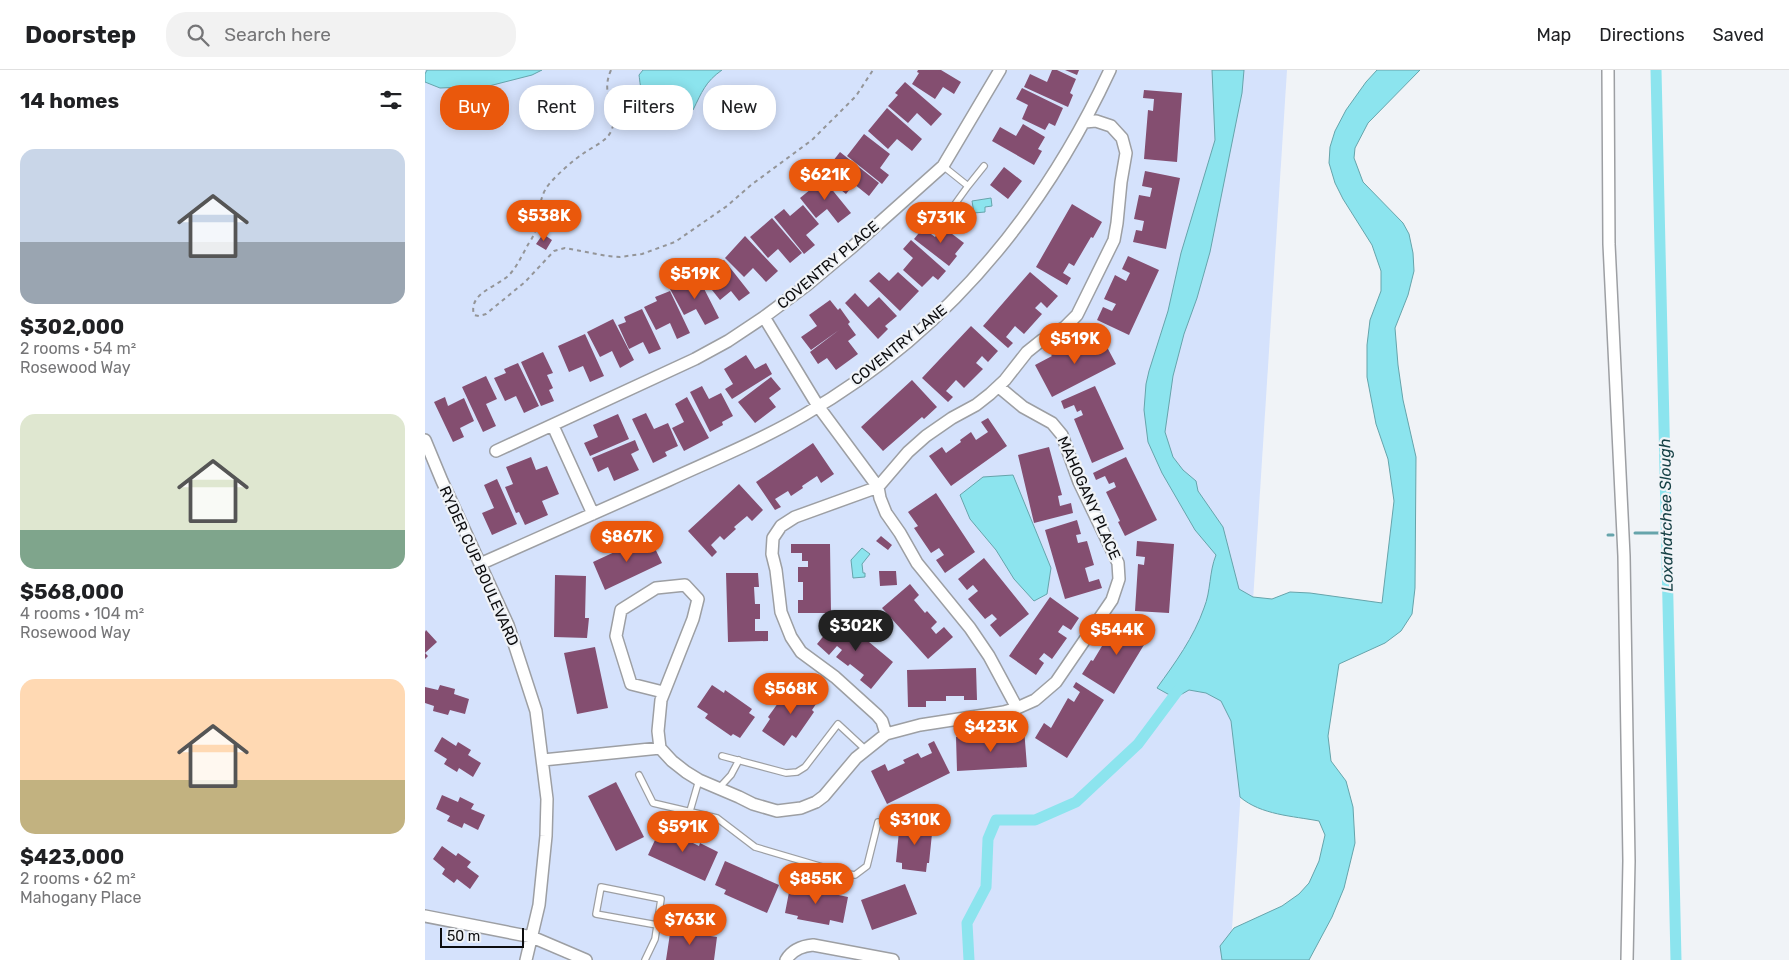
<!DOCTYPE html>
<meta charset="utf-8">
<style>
body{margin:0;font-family:Rubik,sans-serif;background:#f2f2f2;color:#202124;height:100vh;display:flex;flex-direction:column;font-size:19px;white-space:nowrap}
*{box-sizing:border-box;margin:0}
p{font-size:16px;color:#757577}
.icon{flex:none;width:28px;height:28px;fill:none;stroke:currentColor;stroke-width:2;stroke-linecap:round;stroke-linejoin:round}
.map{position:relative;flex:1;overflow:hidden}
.side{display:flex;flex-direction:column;background:#fff;width:425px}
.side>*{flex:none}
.hud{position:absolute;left:15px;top:15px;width:475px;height:45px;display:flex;gap:10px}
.scale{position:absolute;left:15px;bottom:12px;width:84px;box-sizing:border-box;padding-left:5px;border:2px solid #0d0d0f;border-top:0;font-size:14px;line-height:18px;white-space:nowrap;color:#0d0d0f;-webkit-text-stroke:4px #f0f3f7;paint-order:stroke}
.price{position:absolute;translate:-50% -42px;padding:0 11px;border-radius:18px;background:#ea580c;color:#fff;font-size:16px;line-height:32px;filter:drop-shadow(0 1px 2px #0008)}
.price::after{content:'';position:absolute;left:50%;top:30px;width:15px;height:11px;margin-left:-8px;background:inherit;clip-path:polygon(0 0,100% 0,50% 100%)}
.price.selected{background:#222;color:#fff}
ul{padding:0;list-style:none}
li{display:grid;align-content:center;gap:10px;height:265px;padding:0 20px}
li span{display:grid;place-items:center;height:155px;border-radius:15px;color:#555}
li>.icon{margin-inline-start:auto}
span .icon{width:90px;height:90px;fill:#fffc;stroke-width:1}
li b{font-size:21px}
h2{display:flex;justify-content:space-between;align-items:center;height:60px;padding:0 20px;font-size:21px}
.pill{padding:0 18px;border-radius:20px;background:#fff;box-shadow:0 2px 12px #0003;font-size:18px;line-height:45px}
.pill.selected{background:#ea580c;color:#fff}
header{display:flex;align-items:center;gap:30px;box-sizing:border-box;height:70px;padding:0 25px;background:#fff;border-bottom:1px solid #e0e0e0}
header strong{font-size:24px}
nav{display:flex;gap:28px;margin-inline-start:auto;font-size:18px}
.search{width:350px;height:45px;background:#f2f2f2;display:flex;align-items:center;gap:12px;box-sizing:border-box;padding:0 18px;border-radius:20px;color:#757577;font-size:19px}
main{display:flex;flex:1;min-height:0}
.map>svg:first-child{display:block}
</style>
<header>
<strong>Doorstep</strong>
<div class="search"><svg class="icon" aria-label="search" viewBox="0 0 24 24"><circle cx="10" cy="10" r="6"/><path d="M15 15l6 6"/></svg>Search here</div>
<nav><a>Map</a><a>Directions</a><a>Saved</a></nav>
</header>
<main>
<section class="side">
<h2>14 homes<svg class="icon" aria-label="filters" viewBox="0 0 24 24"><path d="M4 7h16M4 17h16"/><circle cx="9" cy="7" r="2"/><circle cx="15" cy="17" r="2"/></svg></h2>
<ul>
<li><span style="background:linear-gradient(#c9d6e8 60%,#9aa5b1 0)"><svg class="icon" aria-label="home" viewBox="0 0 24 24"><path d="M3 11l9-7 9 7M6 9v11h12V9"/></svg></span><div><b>$302,000</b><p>2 rooms · 54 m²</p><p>Rosewood Way</p></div></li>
<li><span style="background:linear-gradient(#dfe7d0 75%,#7fa58c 0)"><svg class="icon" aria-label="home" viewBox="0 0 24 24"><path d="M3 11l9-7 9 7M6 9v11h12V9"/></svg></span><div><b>$568,000</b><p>4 rooms · 104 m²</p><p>Rosewood Way</p></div></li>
<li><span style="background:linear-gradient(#ffd9b3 65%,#c2b280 0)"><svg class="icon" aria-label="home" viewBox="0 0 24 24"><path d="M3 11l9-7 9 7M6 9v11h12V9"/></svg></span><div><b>$423,000</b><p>2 rooms · 62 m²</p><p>Mahogany Place</p></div></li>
</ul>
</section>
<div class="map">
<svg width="1364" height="890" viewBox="0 0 1364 890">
<rect width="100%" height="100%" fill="#f0f3f7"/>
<path fill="#d5e2fc" d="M0 0H862L805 890H0Z"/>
<path fill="#8ce4ee" stroke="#66a4ab" d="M2 0H117L107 5 64 16 15 18 0 12V4Z
M218 0H297C280 12 277 22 268 40 251 44 230 40 219 25 215 20 215 11 214 5Z
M787 0H819L817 23 785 182 772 228 759 264 748 306 740 362 748 387 758 400 771 411 773 421 798 457 814 519 828 527 847 529 865 522 885 523 957 533 969 431 963 389 951 354 942 307V275L945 250 956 221V201L947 175 918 129 910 113 904 93 905 77 910 61 921 40 941 12 952 0H995L943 53 930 78 929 88 938 112 978 153 984 164 988 183 989 201 983 225 970 258 973 295 978 330 991 387 990 518 987 544 976 561 960 573 914 594 903 666 906 691 921 711 928 737 930 773 919 818 907 847 884 890H797L795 876 809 858 857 836 874 824 884 813 894 791 900 765 894 751C868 746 836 745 815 727L806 651 796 631 781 623 764 620 750 628 732 618C750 593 769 567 779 538 786 521 784 502 791 485L770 460 737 403 723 372 719 340 721 314 724 301 743 241 756 183 790 70Z
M566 128 567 136 560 137V142L549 143 547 131Z
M588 405 626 498 622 524 609 531 589 509 571 480 545 449 535 425 558 407Z
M437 478 445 484 437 494 438 503H440V507L428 508 426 490Z"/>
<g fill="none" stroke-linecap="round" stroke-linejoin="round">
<path stroke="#66a4ab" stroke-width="3" d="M1210 463H1241
M1183 465H1188"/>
<path stroke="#8ce4ee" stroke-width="11" d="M1231 0 1251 890
M544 890 542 853 561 817 563 769 571 750H610L651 732 713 674 757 615"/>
</g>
<path fill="#844e70" d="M493 0H516L536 12 529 24 518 17 510 29 487 14 494 3 492 2Z
M627 0H632L651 9 645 23 648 25 643 37 599 17 605 4 622 12Z
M640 0H654L652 5Z
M480 12 517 44 506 56 492 43 483 53 463 36 473 25 470 23Z
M597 18 638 38 630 56 624 53 620 60 597 49 603 35 591 29Z
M719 20 757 23 752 92 719 89 723 40 728 41 729 29 718 28Z
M462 38 497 69 487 81 472 69 463 79 443 61Z
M598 54 620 67 613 79 617 81 609 95 567 71 575 57 591 66Z
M439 64 465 84 455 98 464 105 457 114 422 86Z
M415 82 454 113 444 126 429 114 421 124 397 105Z
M579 97 597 111 583 129 565 115Z
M720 101 755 108 741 179 708 172 711 160 717 161 719 151 709 149 714 125 725 127 727 118 717 116Z
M396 106 426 143 413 153 402 139 391 148 375 128 386 119 384 116Z
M647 134 677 152 668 168 666 167 649 196 644 193 638 203 646 208 642 215 611 197Z
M378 135 394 154 381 165 390 175 379 184 349 147 359 139 365 146Z
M347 148 377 183 365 193 353 179 343 188 325 167Z
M518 157 539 173 530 184 532 186 524 196 489 169 498 158 510 167Z
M118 164 127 170 121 180 111 174Z
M320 166 353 201 341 212 328 198 319 207 300 188Z
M486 170 521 201 513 210 508 206 497 217 478 200 488 188 478 179Z
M703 186 734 200 704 265 672 250 678 237 687 241 691 234 679 229 690 205 701 211 705 203 697 199Z
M299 190 325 223 314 231 306 221 295 230 279 210 290 202 287 199Z
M454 202 464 211 473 202 494 221 475 241 444 211Z
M605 202 633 226 622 238 616 232 610 238 617 244 599 264 590 256 581 267 588 273 583 278 558 256Z
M272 205 294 248 280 255 271 239 259 245 245 219Z
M245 221 265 263 252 269 245 253 231 260 219 237 232 231 230 227Z
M430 223 443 237 454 227 472 246 460 256 463 259 453 269 420 233Z
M405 230 413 240 415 238 425 252 423 254 431 265 423 271 433 284 411 300 402 288 393 294 385 282 414 260 386 280 376 267 392 256 384 245Z
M217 239 236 279 224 284 218 272 204 279 193 255 201 252 199 247Z
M188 249 209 290 195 298 187 281 175 287 162 262Z
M546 256 573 281 563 292 557 286 551 293 558 299 539 318 531 310 521 321 528 327 523 332 497 308Z
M160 264 179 306 165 312 158 296 144 302 133 276Z
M675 264 691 294 627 327 610 295 627 286 626 285 658 269 659 272Z
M118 282 128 303 122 305 128 318 124 320 129 331 116 336 96 292Z
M321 285 330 299 341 293 347 304 307 329 300 319 308 314 299 299Z
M93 293 114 336 99 343 91 326 80 331 69 308 81 303 79 299Z
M61 306 72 329 61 334 71 356 58 362 37 317Z
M346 307 356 319 344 328 351 337 330 353 313 332Z
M487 310 512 337 499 349 497 347 458 381 436 357Z
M277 316 284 329 296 323 308 346 297 352 298 355 285 362 265 322Z
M670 316 699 379 667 393 649 349 658 345 656 340 652 342 649 335 639 339 636 331Z
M20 327 23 336 39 328 49 351 35 358 39 367 28 372 9 332Z
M262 327 284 368 259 381 247 358 259 352 250 334Z
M221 343 229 359 243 353 253 376 240 382 242 386 228 393 207 349Z
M193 344 204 369 165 386 159 373 173 367 168 355Z
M563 348 582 376 526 416 504 386 517 377 521 383 536 372 535 370 546 362 551 370 563 362 556 352Z
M210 370 214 380 206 384 214 400 189 411 183 397 173 402 167 388Z
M388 373 409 404 396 413 392 406 377 416 378 418 366 426 363 421 350 429 356 437 350 440 331 412Z
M624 377 637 425 633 426 635 436 646 433 648 443 609 453 593 385Z
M106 387 111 400 122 396 134 424 117 431 123 445 100 455 94 442 91 443 80 417 88 414 81 397Z
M701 387 732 450 700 466 693 452 695 451 681 422 691 417 689 412 684 414 680 406 671 410 668 403Z
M72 409 92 454 67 465 57 443 69 438 59 415Z
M314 414 338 440 327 451 322 446 309 457 311 459 299 470 295 466 286 475 292 482 287 487 263 461Z
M511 423 550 482 520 503 511 490 519 485 514 478 506 483 489 458 493 456 483 442Z
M652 450 656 464 651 465 653 473 662 471 669 495 660 498 664 512 674 509 677 518 640 529 620 460Z
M224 466 237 493 180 520 168 492Z
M456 466 467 475 463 480 451 471Z
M712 471 749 474 744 543 710 541 713 494 719 495 720 487 711 486Z
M366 474H405L406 543H373V530H378V512H373V497H383V491H377V483H366Z
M559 488 604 544 575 567 565 555 572 549 567 544 560 549 543 529 553 521 548 515 542 520 533 509Z
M454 501H471L472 515 455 516Z
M301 503H333L334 517H329L330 534H335V549H330V561H343V571L303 572Z
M130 505 161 506 160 548H164L162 568 129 567Z
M485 514 494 525 489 530 500 543 502 541 512 552 506 558 511 564 519 557 528 567 503 589 457 538Z
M625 527 654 548 646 560 638 555 633 562 642 568 627 589 619 583 614 589 619 593 611 605 584 586Z
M414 547 468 592 446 619 435 610 439 605 425 594 423 596 411 587 417 580 412 576 404 585 392 574Z
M697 548 725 565 689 624 657 604 666 590 668 591 686 561 688 562Z
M1 560 12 572 0 583 3 586 0 589V562Z
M170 577 183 638 152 644 139 583Z
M551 598 552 630H539V626H521V631H501V637H483L482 600Z
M651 612 679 630 642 688 610 668 619 653 626 658 643 628 649 632 655 622 648 617Z
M374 613 395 628 387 640 389 642 371 668 367 665 359 676 337 661 345 649 343 647 361 622 365 625Z
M15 615 30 619 29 624 44 629 40 644 25 640 23 645 8 641 9 636 0 633V617L13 620Z
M287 615 299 623 300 620 327 639 324 643 330 647 315 668 308 664 306 666 280 648 283 644 272 637Z
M599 658 602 697 532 701 531 667 544 666V672L564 671 563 666 579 665 580 671 592 670 591 659Z
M17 667 31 676 33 672 46 680 43 685 56 693 48 707 34 698 32 702 19 694 22 689 9 681Z
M509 671 525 703 462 734 446 701 460 694 463 701 480 693 478 690 493 683 496 688 507 683 503 674Z
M191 712 219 767 191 781 163 726Z
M17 725 33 732 35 727 49 734 46 739 60 745 53 760 39 753 37 758 22 751 25 746 11 739Z
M481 752 508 754 504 793H502L501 802 477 799V793L471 792 474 761H480Z
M237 755 256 763 254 766 274 776 275 773 293 782 280 811 223 785Z
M17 776 31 786 33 783 46 792 42 797 54 806 45 819 32 809 29 813 17 804 20 799 8 789Z
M300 791 354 815 342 843 299 824 301 820 290 815Z
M480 814 492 844 447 860 436 830Z
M379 815 410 821 409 824 423 827 418 853 405 850 404 855 372 849 373 846 360 843 365 817 378 819Z
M246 857 264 860 266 863 292 867 289 890H241Z"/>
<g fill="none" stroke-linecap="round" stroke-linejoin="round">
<defs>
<path id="lane" d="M518 96 543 116 559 96
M525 141 543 116
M297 686 361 703 372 702 380 697 413 654 441 680
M214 705 228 733 292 748 330 777 418 803 430 805 442 796 453 752
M294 718 306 705 314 690
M265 741 274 710
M220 890 230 869 236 829 176 817 171 844 232 855"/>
<path id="street" d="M1183 0 1184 174 1199 486 1204 791 1202 890
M339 247 393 336 453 417 455 428 461 443 475 463 492 493 545 558 564 586 592 638
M128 356 168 444
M0 370 17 411 83 555 111 641 122 729 121 766 114 835 101 890
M71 381 270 289 303 271 339 247 382 215 425 179 518 96 575 0
M55 494C118 466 181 438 244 410 290 389 336 370 379 345 519 264 617 146 685 0
M461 664 457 651 452 645 410 607 376 582 366 567 356 542 351 500 347 484 348 468 356 456 370 447 453 417 483 382 501 366 527 348 551 335 565 324 580 310 602 282 617 270 640 257 652 245 689 170 692 153 696 112 701 83 697 68 686 56 671 51 660 52
M235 678 233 661 236 630 268 549 273 529 260 515 231 518 196 540 191 566 206 614 238 622
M118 690 235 678 247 691 261 702 274 710 314 727 328 734 352 741 376 738 391 732 399 726 431 688 461 664 495 655 579 642 592 638 610 630 631 612 687 530 694 509 693 493 654 412 637 365 627 353 598 337 574 317
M0 846 107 867 161 890
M361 890C367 880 377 876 388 875L468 890"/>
</defs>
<use href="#lane" stroke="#9d9fa3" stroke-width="8"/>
<use href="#street" stroke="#9d9fa3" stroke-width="14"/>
<path stroke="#949598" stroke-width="2" stroke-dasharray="4 4" stroke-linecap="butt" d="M186 0C174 27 195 37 187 59 183 71 169 76 159 83 147 91 134 103 125 113 109 131 119 152 104 173 98 183 92 197 84 205 72 217 43 223 49 245L54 246 61 244 100 212 129 181 140 178 182 186 195 187 217 184 250 172 302 136 326 115 387 70 431 26 448 0"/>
<use href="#lane" stroke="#fff" stroke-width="5.5"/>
<use href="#street" stroke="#fff" stroke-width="11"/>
</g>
<g text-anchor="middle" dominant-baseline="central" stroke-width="4.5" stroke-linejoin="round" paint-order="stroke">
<g font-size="15" fill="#0d0d0f" stroke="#f0f3f7">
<text transform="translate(403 195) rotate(-40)">COVENTRY PLACE</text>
<text transform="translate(474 275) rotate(-39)">COVENTRY LANE</text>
<text transform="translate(664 428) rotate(66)">MAHOGANY PLACE</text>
<text transform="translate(54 496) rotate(66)">RYDER CUP BOULEVARD</text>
</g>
<g font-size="16" font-style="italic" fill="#153f44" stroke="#f0f3f7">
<text transform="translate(1241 445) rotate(-91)">Loxahatchee Slough</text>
</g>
</g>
</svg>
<div class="scale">50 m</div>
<b class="price" style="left:400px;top:131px">$621K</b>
<b class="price" style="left:119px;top:172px">$538K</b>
<b class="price" style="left:516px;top:174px">$731K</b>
<b class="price" style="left:270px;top:230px">$519K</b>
<b class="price" style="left:650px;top:295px">$519K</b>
<b class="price" style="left:202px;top:493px">$867K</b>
<b class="price selected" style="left:431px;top:582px">$302K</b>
<b class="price" style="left:692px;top:586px">$544K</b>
<b class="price" style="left:366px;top:645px">$568K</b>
<b class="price" style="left:566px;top:683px">$423K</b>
<b class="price" style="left:490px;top:776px">$310K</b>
<b class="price" style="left:258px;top:783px">$591K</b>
<b class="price" style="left:391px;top:835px">$855K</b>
<b class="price" style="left:265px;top:876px">$763K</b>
<div class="hud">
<a class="pill selected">Buy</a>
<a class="pill">Rent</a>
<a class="pill">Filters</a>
<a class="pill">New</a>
</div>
</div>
</main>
